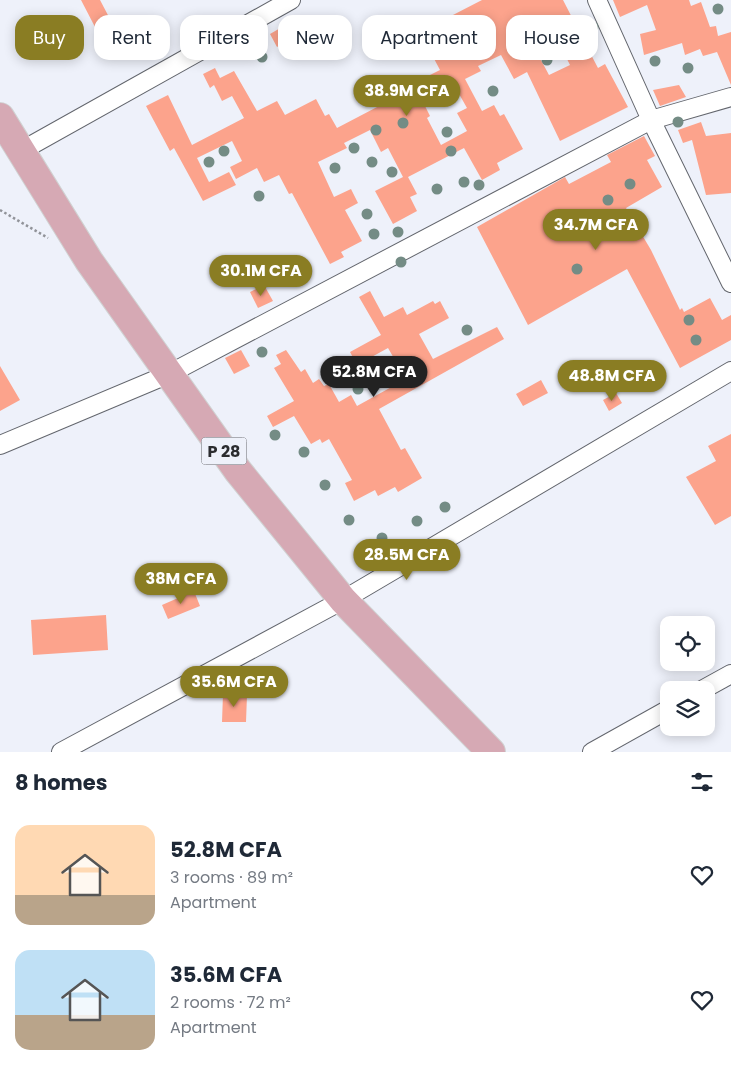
<!DOCTYPE html>
<meta charset="utf-8">
<style>
body{margin:0;font-family:Poppins,sans-serif;background:#f2f2f3;color:#1f2937;height:100vh;display:flex;flex-direction:column;font-size:19px;white-space:nowrap}
*{box-sizing:border-box;margin:0}
p{font-size:16px;color:#747a83}
.icon{flex:none;width:28px;height:28px;fill:none;stroke:currentColor;stroke-width:2;stroke-linecap:round;stroke-linejoin:round}
.map{position:relative;height:752px;overflow:hidden}
.details{display:flex;flex-direction:column;background:#fff;flex:1}
.details>*{flex:none}
.hud{position:absolute;left:15px;top:15px;width:701px;height:45px;display:flex;gap:10px}
.tools{position:absolute;left:660px;top:616px;display:grid;gap:10px}
.tools a{display:grid;place-items:center;width:55px;height:55px;border-radius:10px;background:#fff;box-shadow:0 2px 12px #0003;font-size:25px}
.price{position:absolute;translate:-50% -42px;padding:0 11px;border-radius:18px;background:#8a7d23;color:#fff;font-size:16px;line-height:32px;filter:drop-shadow(0 1px 2px #0008)}
.price::after{content:'';position:absolute;left:50%;top:30px;width:15px;height:11px;margin-left:-8px;background:inherit;clip-path:polygon(0 0,100% 0,50% 100%)}
.price.selected{background:#222;color:#fff}
ul{padding:0;list-style:none}
li{display:flex;align-items:center;gap:15px;height:125px;padding:0 15px}
li span{display:grid;place-items:center;flex:none;width:140px;height:100px;border-radius:15px;color:#555}
li>.icon{margin-inline-start:auto}
span .icon{width:60px;height:60px;fill:#fffc;stroke-width:1}
li b{font-size:21px}
h2{display:flex;justify-content:space-between;align-items:center;height:60px;padding:0 15px;font-size:21px}
.chip{padding:0 18px;border-radius:15px;background:#fff;box-shadow:0 2px 12px #0003;font-size:18px;line-height:45px}
.chip.selected{background:#8a7d23;color:#fff}
.map>svg:first-child{display:block}
</style>
<div class="map">
<svg width="731" height="752" viewBox="0 0 731 752">
<rect width="100%" height="100%" fill="#eef1fa"/>
<path fill="#fca38c" fill-rule="evenodd" d="M81 0H100L110 19 95 27Z
M482 0H563L581 35 560 45 555 36 534 47 549 75 570 65 564 53 587 47 598 68 605 64 628 107 560 141 527 72 514 79 501 55 478 66 481 71 465 79 482 111 494 105 500 116 504 114 523 149 497 163 500 170 482 180 464 148 408 177 417 194 410 197 417 211 393 224 375 191 403 177 388 148 381 152 370 130 344 143 347 148 318 162 334 197 351 189 358 203 345 210 362 241 341 252 344 257 330 264 292 193 289 194 279 175 264 182 257 168 236 179 230 167 242 161 232 141 197 158 209 182 229 172 236 185 203 201 174 148 170 151 146 106 168 95 192 145 244 118 232 96 222 101 214 85 210 88 203 74 215 68 220 78 234 71 257 111 277 101 285 115 316 99 325 116 329 114 337 128 400 95 398 91 440 70 422 36 452 19 451 16ZM447 84 449 88 454 85 467 108 457 113 467 131 441 145 427 118 430 116 421 98Z
M613 0H689L691 6 701 2 710 27 716 26 718 36 731 32V85L717 52 703 56 700 49 685 55 682 43 644 55 640 34 656 30 647 5 620 17Z
M282 27 288 40 277 47 270 34Z
M679 85 686 97 660 106 653 90Z
M701 122 706 136 731 133V193L706 195 692 140 683 143 678 130Z
M644 136 655 156 647 160 662 187 626 208 651 250 680 310 682 308 684 312 710 298 722 320 731 315V340L680 368 627 269 528 325 477 227 565 177 569 184 611 162 607 155Z
M264 285 273 301 258 308 250 292Z
M370 291 384 317 403 307 407 315 433 301 435 304 440 301 449 318 419 334 433 359 497 327 504 339 379 409 401 450 405 448 422 478 398 492 395 487 378 496 375 490 354 501 345 483 352 480 329 439 322 443 320 439 311 444 294 416 273 427 267 416 294 401 274 368 281 364 276 355 286 350 301 372 305 369 313 383 319 379 324 386 329 384 339 402 351 395 357 406 406 379 388 348 357 365 350 352 381 335 359 297Z
M241 350 250 366 234 374 225 358Z
M0 366 20 400 0 411Z
M541 380 548 393 523 406 516 394Z
M616 393 622 403 609 411 603 400Z
M731 434V516L715 525 686 477 716 461 708 446Z
M194 591 200 606 168 619 162 605Z
M106 615 108 650 33 655 31 620Z
M223 694 247 695 246 722H222Z"/>
<g fill="none" stroke-linecap="round" stroke-linejoin="round">
<defs>
<path id="street" d="M597 0 651 120 731 283
M21 151 291 0
M0 445 169 374 651 120 731 97
M702 690 731 674
M61 752 343 600 731 371
M592 752 669 709"/>
<path id="primary" d="M0 117 89 261 238 471 343 600 491 752"/>
</defs>
<use href="#street" stroke="#63666d" stroke-width="20"/>
<use href="#primary" stroke="#d0d1d1" stroke-width="30"/>
<path stroke="#919399" stroke-width="2.5" stroke-dasharray="2.5 2.5" stroke-linecap="butt" d="M0 210 48 238"/>
<use href="#street" stroke="#fff" stroke-width="18"/>
<use href="#primary" stroke="#d6a9b4" stroke-width="28"/>
</g>
<g fill="#748c85">
<circle cx="718" cy="9" r="5.5"/>
<circle cx="593" cy="27" r="5.5"/>
<circle cx="542" cy="46" r="5.5"/>
<circle cx="262" cy="57" r="5.5"/>
<circle cx="547" cy="60" r="5.5"/>
<circle cx="655" cy="61" r="5.5"/>
<circle cx="688" cy="68" r="5.5"/>
<circle cx="493" cy="91" r="5.5"/>
<circle cx="439" cy="95" r="5.5"/>
<circle cx="678" cy="122" r="5.5"/>
<circle cx="403" cy="123" r="5.5"/>
<circle cx="376" cy="130" r="5.5"/>
<circle cx="447" cy="132" r="5.5"/>
<circle cx="354" cy="148" r="5.5"/>
<circle cx="224" cy="151" r="5.5"/>
<circle cx="451" cy="151" r="5.5"/>
<circle cx="209" cy="162" r="5.5"/>
<circle cx="372" cy="162" r="5.5"/>
<circle cx="335" cy="168" r="5.5"/>
<circle cx="392" cy="172" r="5.5"/>
<circle cx="464" cy="182" r="5.5"/>
<circle cx="630" cy="184" r="5.5"/>
<circle cx="479" cy="185" r="5.5"/>
<circle cx="437" cy="189" r="5.5"/>
<circle cx="259" cy="196" r="5.5"/>
<circle cx="608" cy="200" r="5.5"/>
<circle cx="367" cy="214" r="5.5"/>
<circle cx="555" cy="222" r="5.5"/>
<circle cx="398" cy="232" r="5.5"/>
<circle cx="374" cy="234" r="5.5"/>
<circle cx="401" cy="262" r="5.5"/>
<circle cx="577" cy="269" r="5.5"/>
<circle cx="689" cy="320" r="5.5"/>
<circle cx="467" cy="330" r="5.5"/>
<circle cx="696" cy="340" r="5.5"/>
<circle cx="262" cy="352" r="5.5"/>
<circle cx="376" cy="367" r="5.5"/>
<circle cx="358" cy="389" r="5.5"/>
<circle cx="275" cy="435" r="5.5"/>
<circle cx="304" cy="452" r="5.5"/>
<circle cx="325" cy="485" r="5.5"/>
<circle cx="445" cy="507" r="5.5"/>
<circle cx="349" cy="520" r="5.5"/>
<circle cx="417" cy="521" r="5.5"/>
<circle cx="382" cy="538" r="5.5"/>
</g>
<g text-anchor="middle" dominant-baseline="central" stroke-width="4" stroke-linejoin="round" paint-order="stroke">
<rect fill="#eef1fa" stroke="#66676c" stroke-width="1" x="201.5" y="437.5" width="45" height="27" rx="4"/>
<g font-size="16" font-weight="bold" fill="#2b2c2f">
<text x="224" y="451">P 28</text>
</g>
</g>
</svg>
<div class="tools">
<a><svg class="icon" aria-label="locate" viewBox="0 0 24 24"><circle cx="12" cy="12" r="6"/><path d="M12 2v4M12 18v4M2 12h4M18 12h4"/></svg></a>
<a><svg class="icon" aria-label="layers" viewBox="0 0 24 24"><path d="M12 4l9 5-9 5-9-5zM3 14l9 5 9-5"/></svg></a>
</div>
<b class="price" style="left:407px;top:117px">38.9M CFA</b>
<b class="price" style="left:596px;top:251px">34.7M CFA</b>
<b class="price" style="left:261px;top:297px">30.1M CFA</b>
<b class="price selected" style="left:374px;top:398px">52.8M CFA</b>
<b class="price" style="left:612px;top:402px">48.8M CFA</b>
<b class="price" style="left:407px;top:581px">28.5M CFA</b>
<b class="price" style="left:181px;top:605px">38M CFA</b>
<b class="price" style="left:234px;top:708px">35.6M CFA</b>
<div class="hud">
<a class="chip selected">Buy</a>
<a class="chip">Rent</a>
<a class="chip">Filters</a>
<a class="chip">New</a>
<a class="chip">Apartment</a>
<a class="chip">House</a>
</div>
</div>
<section class="details">
<h2>8 homes<svg class="icon" aria-label="filters" viewBox="0 0 24 24"><path d="M4 7h16M4 17h16"/><circle cx="9" cy="7" r="2"/><circle cx="15" cy="17" r="2"/></svg></h2>
<ul>
<li><span style="background:linear-gradient(#ffd9b3 70%,#b9a48a 0)"><svg class="icon" aria-label="home" viewBox="0 0 24 24"><path d="M3 11l9-7 9 7M6 9v11h12V9"/></svg></span><div><b>52.8M CFA</b><p>3 rooms · 89 m²</p><p>Apartment</p></div><svg class="icon" aria-label="heart" viewBox="0 0 24 24"><path d="M12 20l-8-8c-3-5 5-10 8-4 3-6 11-1 8 4z"/></svg></li>
<li><span style="background:linear-gradient(#bfe0f5 65%,#b9a48a 0)"><svg class="icon" aria-label="home" viewBox="0 0 24 24"><path d="M3 11l9-7 9 7M6 9v11h12V9"/></svg></span><div><b>35.6M CFA</b><p>2 rooms · 72 m²</p><p>Apartment</p></div><svg class="icon" aria-label="heart" viewBox="0 0 24 24"><path d="M12 20l-8-8c-3-5 5-10 8-4 3-6 11-1 8 4z"/></svg></li>
</ul>
</section>
